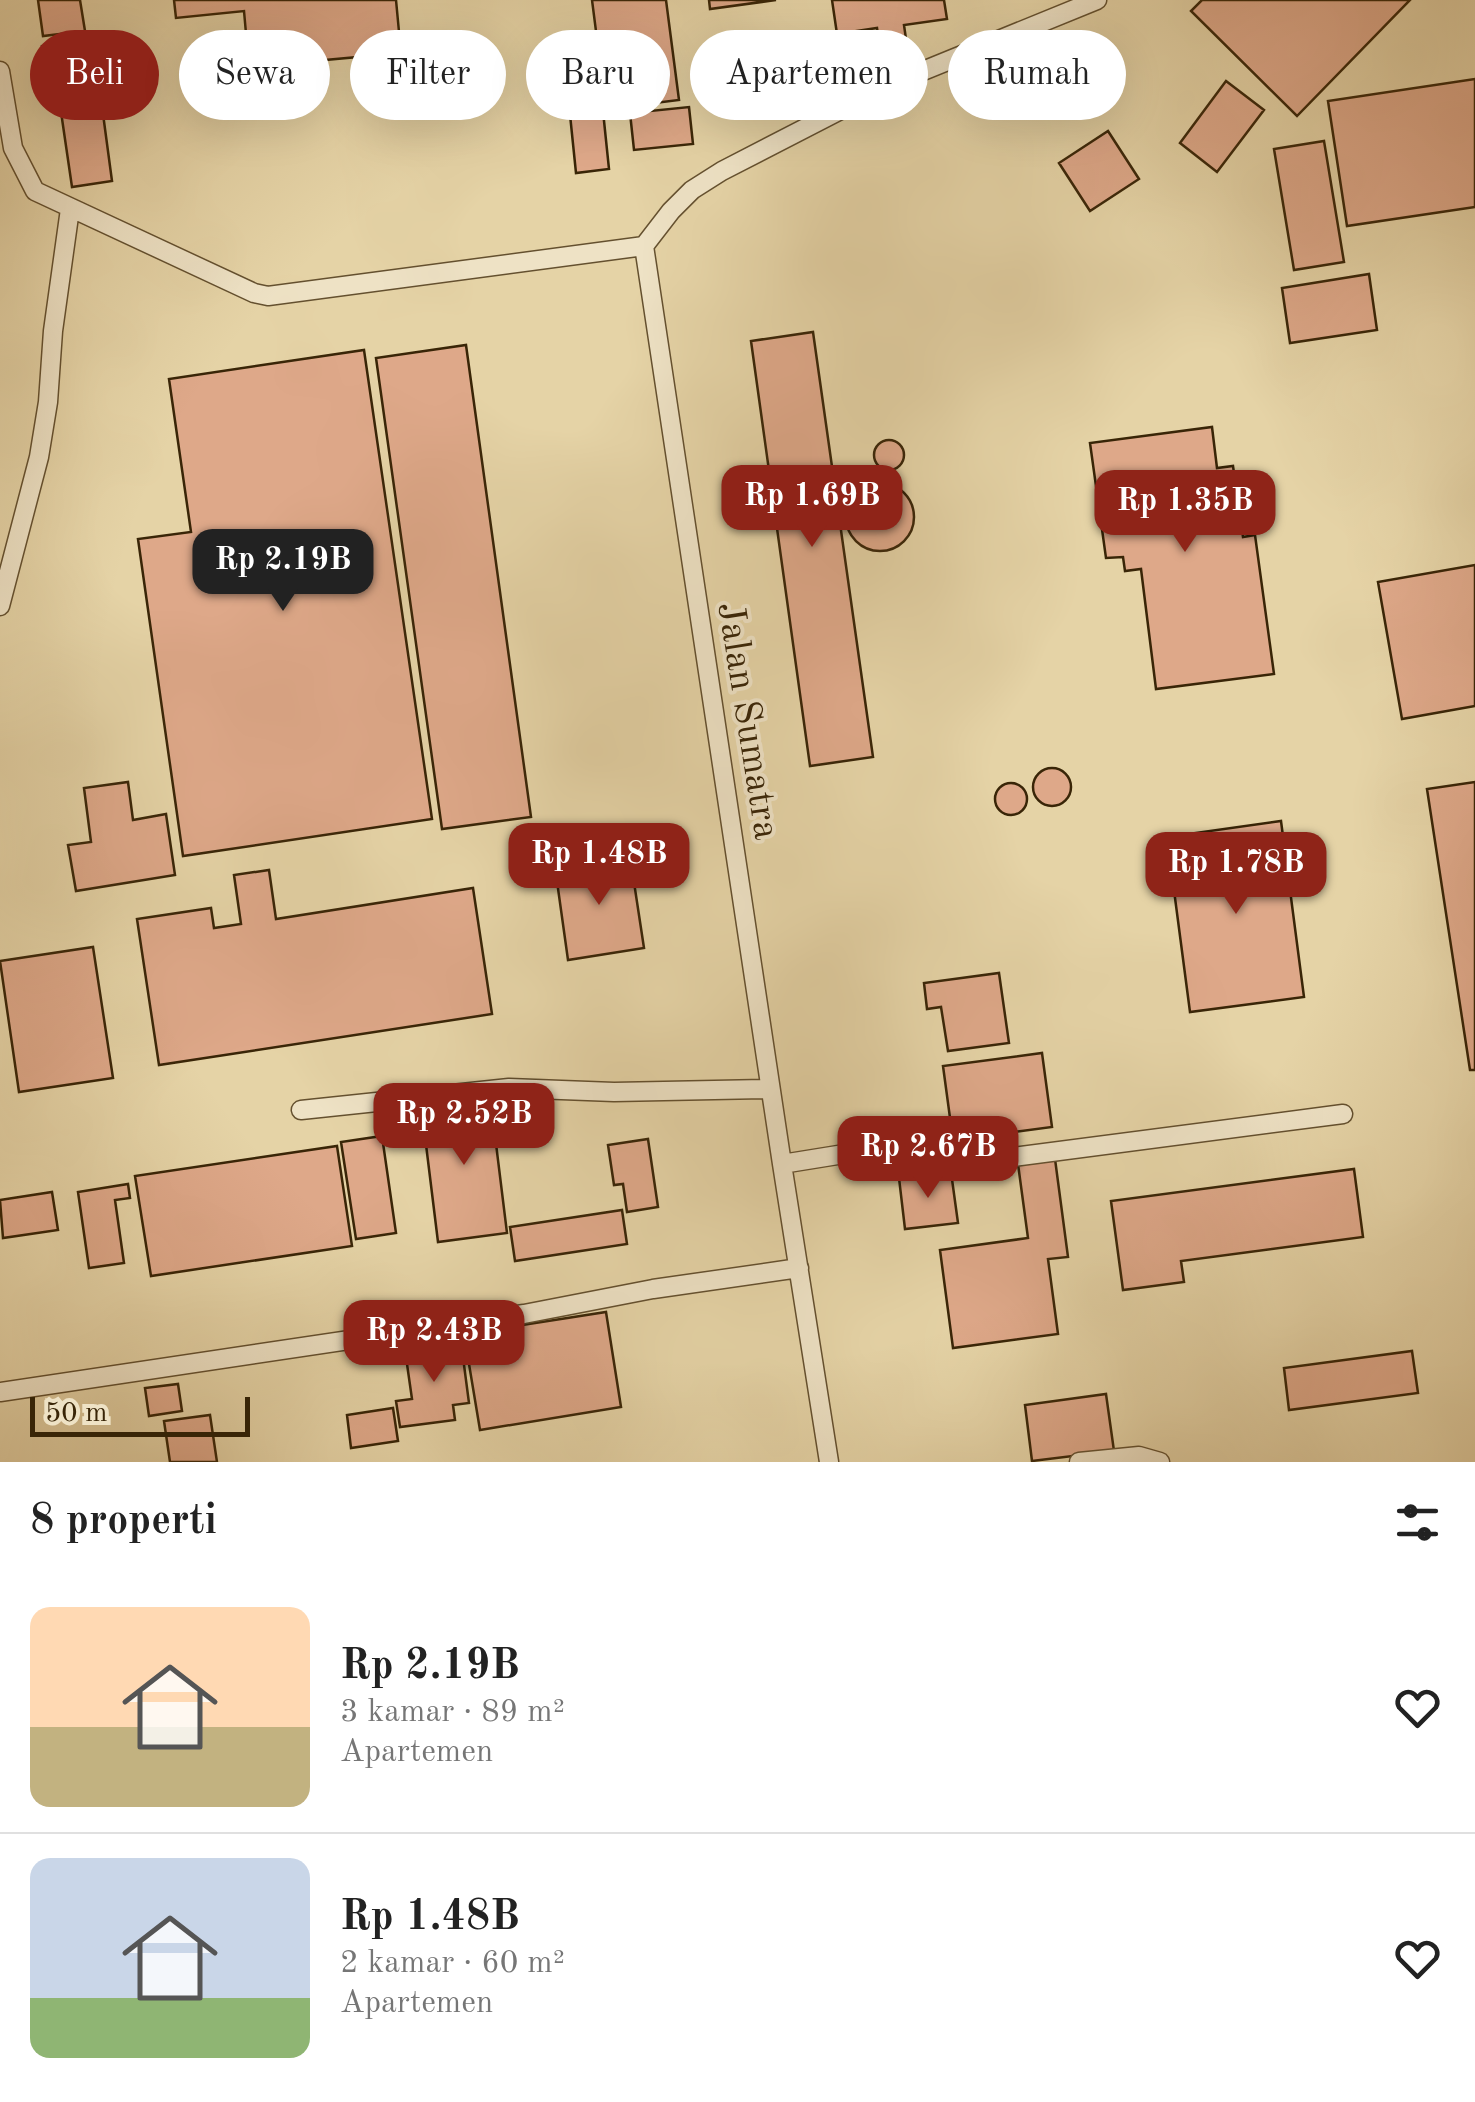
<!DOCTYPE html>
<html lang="id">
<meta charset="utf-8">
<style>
body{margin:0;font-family:"Old Standard TT",serif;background:#f6f6f6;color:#222;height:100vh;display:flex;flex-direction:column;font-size:38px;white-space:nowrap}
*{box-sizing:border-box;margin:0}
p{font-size:32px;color:#767676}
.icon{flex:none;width:55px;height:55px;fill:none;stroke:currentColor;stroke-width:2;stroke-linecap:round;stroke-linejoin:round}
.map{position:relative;height:1462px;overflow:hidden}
.sheet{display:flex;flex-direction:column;background:#fff;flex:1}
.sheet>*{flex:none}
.guide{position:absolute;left:30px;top:30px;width:1415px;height:90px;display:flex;gap:20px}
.scale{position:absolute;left:30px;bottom:25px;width:220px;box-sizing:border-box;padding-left:10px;border:5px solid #392507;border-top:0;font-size:28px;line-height:35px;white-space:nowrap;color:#392507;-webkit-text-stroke:8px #eee2c5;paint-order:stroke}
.price{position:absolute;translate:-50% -85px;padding:0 22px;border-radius:20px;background:#8f2418;color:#fff;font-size:32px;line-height:65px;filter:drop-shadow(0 2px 5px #0008)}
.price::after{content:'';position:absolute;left:50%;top:60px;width:30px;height:22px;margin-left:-15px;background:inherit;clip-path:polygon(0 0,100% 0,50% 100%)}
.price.active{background:#222;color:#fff}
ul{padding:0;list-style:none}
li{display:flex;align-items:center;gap:30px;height:250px;padding:0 30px}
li+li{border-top:2px solid #e0e0e0}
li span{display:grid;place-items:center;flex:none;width:280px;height:200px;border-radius:20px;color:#555}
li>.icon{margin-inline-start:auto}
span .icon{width:120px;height:120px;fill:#fffc;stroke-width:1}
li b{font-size:42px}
h2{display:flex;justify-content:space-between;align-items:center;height:120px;padding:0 30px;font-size:42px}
.tag{padding:0 35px;border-radius:45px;background:#fff;box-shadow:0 10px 40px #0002;font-size:35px;line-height:90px}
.tag.active{background:#8f2418;color:#fff}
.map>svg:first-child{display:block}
</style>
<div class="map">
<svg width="1475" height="1462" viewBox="0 0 1475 1462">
<rect width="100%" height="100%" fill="#e5d3a6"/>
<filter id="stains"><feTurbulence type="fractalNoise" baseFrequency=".002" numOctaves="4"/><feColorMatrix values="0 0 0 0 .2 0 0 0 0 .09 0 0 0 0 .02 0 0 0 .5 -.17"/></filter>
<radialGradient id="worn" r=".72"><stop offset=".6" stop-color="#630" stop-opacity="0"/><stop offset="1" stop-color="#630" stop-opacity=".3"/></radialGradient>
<path fill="#dea889" stroke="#392507" stroke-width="2.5" d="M38 0H80L85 31 43 36Z
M174 0H396L401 53 249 67 244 11 176 18Z
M592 0H666L679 100 606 109Z
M709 0H776L710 9Z
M832 0H944L947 19 904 25 906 39 879 43 877 28 837 34Z
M1202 0H1410L1297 116 1191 11Z
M72 42 79 92 49 96 42 46Z
M598 63 609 169 576 173 565 66Z
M1475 79V207L1347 226 1328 101Z
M1226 81 1264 110 1217 172 1180 143Z
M101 99 112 181 72 187 60 105Z
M689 107 693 144 634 150 630 113Z
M1108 131 1139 179 1090 211 1059 163Z
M1324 141 1344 262 1294 270 1274 149Z
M1369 274 1377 330 1290 343 1282 288Z
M813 332 873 757 810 766 751 341Z
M466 345 531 817 442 829 376 358Z
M364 350 432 819 183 856 138 539 191 532 169 379Z
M1212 427 1217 468 1233 466 1243 537 1255 535 1274 674 1156 689 1141 569 1125 571 1123 557 1106 558 1090 443Z
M874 455a15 15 0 1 1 30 0a15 15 0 1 1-30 0Z
M846 517a34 34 0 1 1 68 0a34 34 0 1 1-68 0Z
M1475 565V706L1402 719 1378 582Z
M1033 787a19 19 0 1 1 38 0a19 19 0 1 1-38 0Z
M128 782 133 820 166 814 175 875 76 891 68 845 91 842 84 788Z
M1475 782V1070H1470L1427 789Z
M995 799a16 16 0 1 1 32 0a16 16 0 1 1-32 0Z
M1281 821 1304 997 1190 1012 1167 837Z
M630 856 644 948 568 960 555 867Z
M269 870 276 919 473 888 492 1014 159 1065 137 919 211 908 214 928 241 924 234 875Z
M93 947 113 1078 19 1092 0 961Z
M999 973 1009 1043 948 1051 941 1007 927 1009 924 983Z
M1042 1053 1052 1127 953 1140 943 1066Z
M490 1095 507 1233 438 1242 421 1104Z
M382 1136 396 1233 356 1239 341 1142Z
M648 1139 658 1207 627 1212 623 1184 614 1185 608 1145Z
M337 1146 352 1246 151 1276 135 1176Z
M1055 1159 1068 1257 1048 1259 1058 1334 953 1348 940 1250 1028 1238 1018 1164Z
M1354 1169 1363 1237 1181 1261 1184 1282 1123 1290 1111 1201Z
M951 1172 958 1223 905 1229 899 1178Z
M128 1184 130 1198 115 1200 124 1263 89 1268 78 1192Z
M52 1192 58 1230 3 1238 0 1200Z
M622 1210 627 1244 515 1261 510 1227Z
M606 1312 621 1407 480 1430 464 1334Z
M461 1342 469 1403 453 1405 455 1420 400 1427 396 1401 412 1399 405 1350Z
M1412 1351 1418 1393 1289 1410 1284 1368Z
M178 1384 182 1411 149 1416 145 1388Z
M1106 1394 1114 1451 1032 1461 1025 1405Z
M393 1408 398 1441 351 1448 347 1415Z
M210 1415 217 1462H170L164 1421Z"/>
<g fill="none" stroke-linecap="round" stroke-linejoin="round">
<defs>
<path id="service" d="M0 71 13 148 35 191 254 293 268 296 644 246 782 1164 829 1462
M644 246 671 211 692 190 722 171 891 84 1097 0
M0 606 39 457 48 402 53 331 70 209
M301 1110 509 1088 614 1092 770 1089
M782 1164 875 1149 959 1164 1343 1114
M0 1392 524 1314 653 1289 799 1268
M1079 1462 1139 1456 1160 1462"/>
</defs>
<use href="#service" stroke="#64502f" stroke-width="21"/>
<use href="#service" stroke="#eee2c5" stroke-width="18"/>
</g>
<g text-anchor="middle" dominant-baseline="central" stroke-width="8" stroke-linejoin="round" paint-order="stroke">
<g font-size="38" fill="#392507" stroke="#eee2c5">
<text transform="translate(747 721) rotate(81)">Jalan Sumatra</text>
</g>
</g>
<rect width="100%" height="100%" filter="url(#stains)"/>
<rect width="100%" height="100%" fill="url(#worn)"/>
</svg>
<div class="scale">50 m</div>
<b class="price" style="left:812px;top:550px">Rp 1.69B</b>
<b class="price" style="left:1185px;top:555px">Rp 1.35B</b>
<b class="price active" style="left:283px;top:614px">Rp 2.19B</b>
<b class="price" style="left:599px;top:908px">Rp 1.48B</b>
<b class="price" style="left:1236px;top:917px">Rp 1.78B</b>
<b class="price" style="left:464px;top:1168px">Rp 2.52B</b>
<b class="price" style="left:928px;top:1201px">Rp 2.67B</b>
<b class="price" style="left:434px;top:1385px">Rp 2.43B</b>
<div class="guide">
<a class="tag active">Beli</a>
<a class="tag">Sewa</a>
<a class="tag">Filter</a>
<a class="tag">Baru</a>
<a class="tag">Apartemen</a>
<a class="tag">Rumah</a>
</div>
</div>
<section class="sheet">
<h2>8 properti<svg class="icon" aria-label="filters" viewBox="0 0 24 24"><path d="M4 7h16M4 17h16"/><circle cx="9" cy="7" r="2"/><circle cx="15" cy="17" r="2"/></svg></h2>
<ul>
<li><span style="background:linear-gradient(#ffd9b3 60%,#c2b280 0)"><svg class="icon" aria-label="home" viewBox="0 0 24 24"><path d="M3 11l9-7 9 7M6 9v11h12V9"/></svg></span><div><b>Rp 2.19B</b><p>3 kamar · 89 m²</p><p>Apartemen</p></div><svg class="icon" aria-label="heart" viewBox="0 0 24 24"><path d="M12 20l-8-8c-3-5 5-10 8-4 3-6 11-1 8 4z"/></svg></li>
<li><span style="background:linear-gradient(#c9d6e8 70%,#8fb573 0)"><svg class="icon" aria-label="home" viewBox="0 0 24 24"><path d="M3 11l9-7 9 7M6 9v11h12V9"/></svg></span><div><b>Rp 1.48B</b><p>2 kamar · 60 m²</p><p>Apartemen</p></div><svg class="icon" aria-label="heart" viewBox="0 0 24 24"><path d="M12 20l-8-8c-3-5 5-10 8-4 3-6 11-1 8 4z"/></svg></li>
</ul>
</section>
